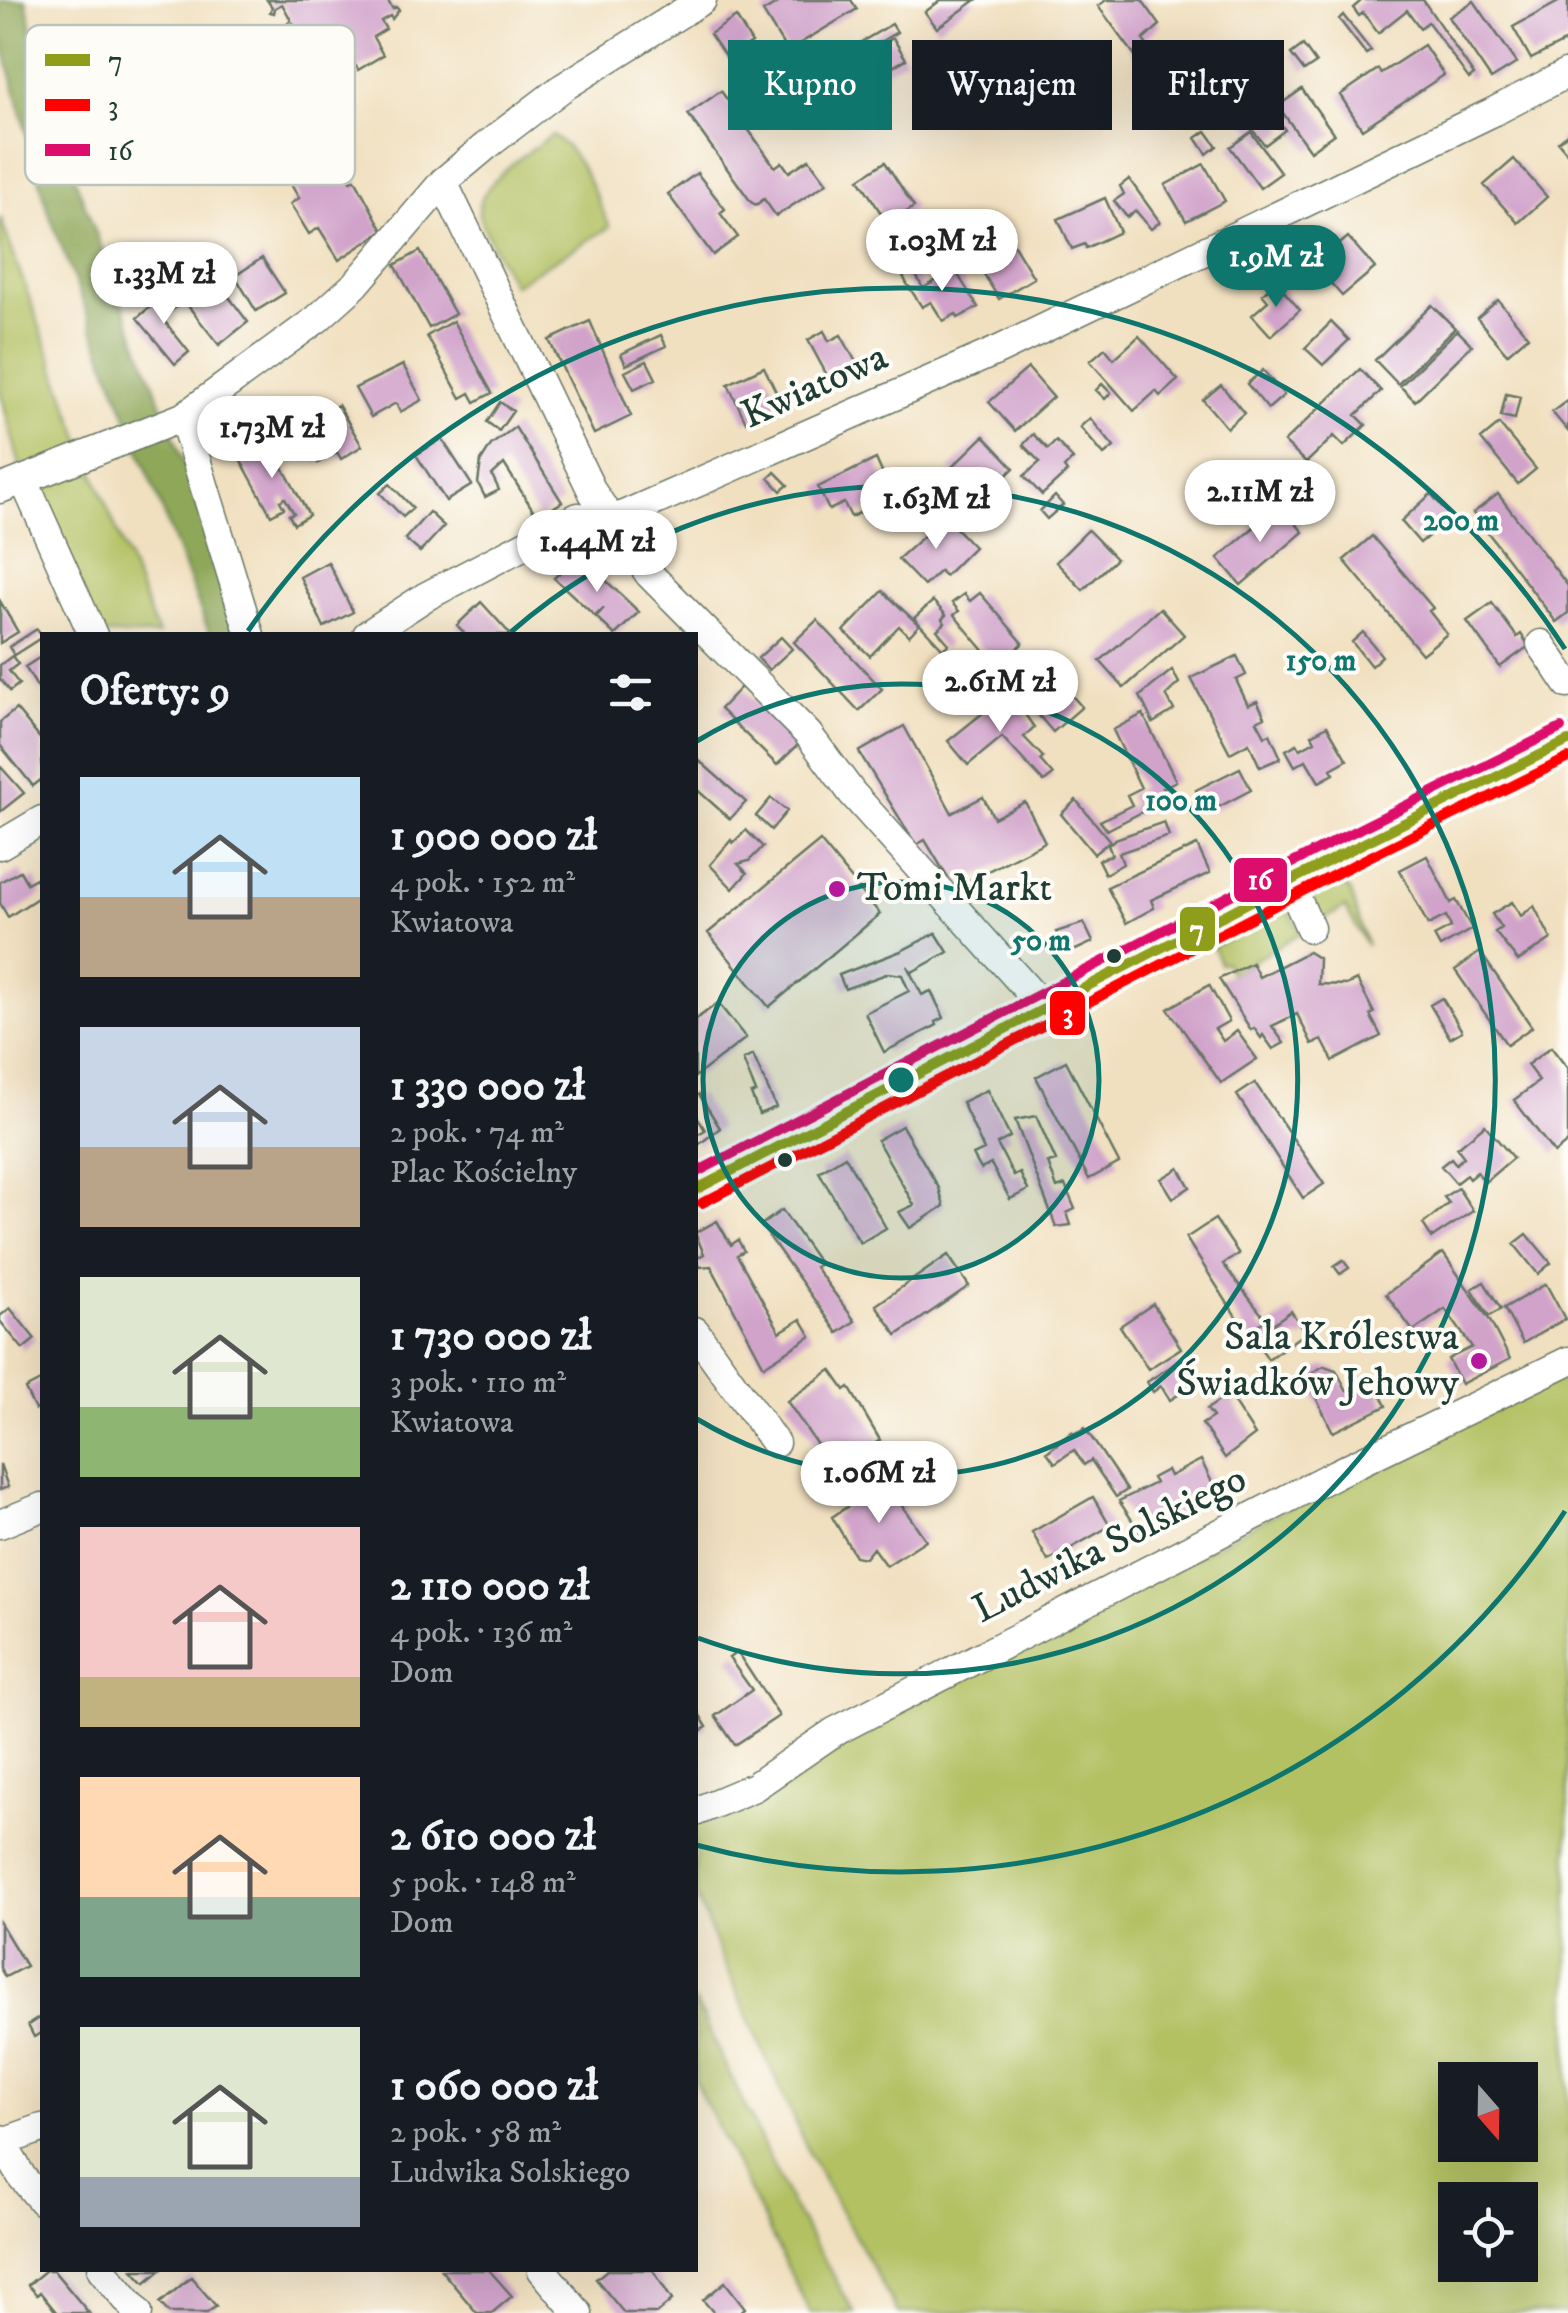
<!DOCTYPE html>
<html lang="pl">
<meta charset="utf-8">
<style>
body{margin:0;font-family:"IM FELL DW Pica",serif;background:#242831;color:#f1f3f6;height:100vh;display:flex;flex-direction:column;font-size:38px;white-space:nowrap}
*{box-sizing:border-box;margin:0}
p{font-size:32px;color:#9ea1a6}
.icon{flex:none;width:55px;height:55px;fill:none;stroke:currentColor;stroke-width:2;stroke-linecap:round;stroke-linejoin:round}
.map{position:relative;flex:1;overflow:hidden}
.sheet{position:absolute;left:40px;top:632px;width:658px;height:1640px;display:flex;flex-direction:column;background:#171b24;border-radius:0px;box-shadow:0 10px 40px #0002}
.sheet>*{flex:none}
.banner{position:absolute;left:728px;top:40px;width:690px;height:90px;display:flex;gap:20px}
.needle{width:65px;rotate:160deg}
.buttons{position:absolute;left:1438px;top:2062px;display:grid;gap:20px}
.buttons a{display:grid;place-items:center;width:100px;height:100px;border-radius:0px;background:#171b24;box-shadow:0 10px 40px #0002;font-size:50px}
.price{position:absolute;translate:-50% -85px;padding:0 22px;border-radius:35px;background:#fff;color:#222;font-size:32px;line-height:65px;filter:drop-shadow(0 2px 5px #0008)}
.price::after{content:'';position:absolute;left:50%;top:60px;width:30px;height:22px;margin-left:-15px;background:inherit;clip-path:polygon(0 0,100% 0,50% 100%)}
.price.on{background:#0f766e;color:#fff}
ul{padding:0;list-style:none}
li{display:flex;align-items:center;gap:30px;height:250px;padding:0 40px}
li span{display:grid;place-items:center;flex:none;width:280px;height:200px;border-radius:0px;color:#555}
li>.icon{margin-inline-start:auto}
span .icon{width:120px;height:120px;fill:#fffc;stroke-width:1}
li b{font-size:42px}
h2{display:flex;justify-content:space-between;align-items:center;height:120px;padding:0 40px;font-size:42px}
.chip{padding:0 35px;border-radius:0px;background:#171b24;box-shadow:0 10px 40px #0002;font-size:35px;line-height:90px}
.chip.on{background:#0f766e;color:#fff}
.map>svg:first-child{display:block}
</style>
<div class="map">
<svg width="1568" height="2313" viewBox="0 0 1568 2313">
<rect width="100%" height="100%" fill="#fdfcf7"/>
<filter id="ink" filterUnits="userSpaceOnUse"><feTurbulence type="fractalNoise" baseFrequency=".01" numOctaves="2"/><feDisplacementMap in="SourceGraphic" scale="20" xChannelSelector="R" yChannelSelector="G"/><feConvolveMatrix kernelMatrix="1 2 1 2 8 2 1 2 1" color-interpolation-filters="sRGB"/></filter>
<filter id="wash" filterUnits="userSpaceOnUse"><feTurbulence type="fractalNoise" baseFrequency=".0048" numOctaves="4" result="noise"/><feDisplacementMap in="SourceGraphic" scale="40" xChannelSelector="R" yChannelSelector="G"/><feGaussianBlur stdDeviation="2.25" result="paint"/><feColorMatrix in="noise" values="0 0 0 0 0 0 0 0 0 0 0 0 0 0 0 0 0 1.4 0 .05"/><feComposite in="paint" operator="in"/></filter>
<g filter="url(#wash)">
<rect width="100%" height="100%" fill="#f1e0c0"/>
<path fill="#b3c163" stroke="#697f4c" stroke-width="2.5" fill-rule="evenodd" d="M552 135C581 152 596 198 610 227L513 285C506 270 481 227 479 213 476 184 532 150 552 135Z
M0 217 82 443 158 635H93L24 481 0 391Z
M1342 884 1350 891 1367 946 1345 907 1318 923 1309 900Z
M1288 910 1302 932 1231 974 1225 962 1220 963 1213 947Z
M1568 1361V2313H898L810 2156 719 1952 695 1893V1824L743 1792ZM1455 2080H1520V2145H1455ZM1455 2200H1520V2265H1455Z
M695 2001 793 2208 855 2313H810L695 2082Z"/>
<path fill="#8ea759" stroke="#567246" stroke-width="2.5" d="M0 0H26L48 108 250 635H210L48 211 6 56 0 28Z"/>
<g id="blocks">
<path fill="#d1a3cb" d="M267 0H387L393 9 396 7 399 10 392 19 390 16 381 21 386 29 373 37 383 55 358 70 356 66 343 63 335 52 322 60 323 64 320 66 318 62 313 64 311 61 315 59 305 43 301 44 303 39 293 23 290 25 288 22 291 20 282 4 275 8 274 13 270 12 272 7Z
M783 0H851L857 9 787 51 763 12Z
M941 0H976L937 28 925 12Z
M1106 0H1142L1160 25 1143 40 1169 76 1157 85 1098 6Z
M1362 0H1423L1474 75 1469 79 1428 22 1420 28 1407 10 1378 33 1363 13 1359 16 1353 8Z
M1562 0H1568V40L1531 59 1513 27Z
M1474 1 1517 63 1491 79 1449 17Z
M1343 15 1371 51 1366 54 1339 19Z
M736 17 752 43 727 59 710 34Z
M892 24 897 32 844 63 839 55Z
M893 38 906 59 886 71 873 50Z
M1303 45 1316 63 1304 71 1291 54Z
M1424 45 1444 75 1362 129 1340 95 1378 69 1381 73Z
M772 55 784 72 794 66 822 109 803 122 764 61Z
M1230 88 1236 96 1229 101 1223 93Z
M1302 89 1334 134 1310 151 1278 106Z
M721 91 775 167 782 162 789 172 809 159 827 183 776 216 764 199 756 205 751 202 688 114Z
M1238 101 1251 115 1255 112 1265 126 1276 117 1285 130 1265 145 1232 105Z
M1206 131 1217 146 1207 154 1196 138Z
M1251 132 1281 173 1260 188 1230 147Z
M1568 133V154L1558 142Z
M331 149 351 181 355 179 383 231 339 260 319 228 309 234 296 213 290 204 299 198 287 178Z
M1514 159 1547 197 1518 223 1484 185Z
M885 162 914 207 888 224 859 179Z
M1204 164 1225 201 1186 221 1165 185Z
M697 173 725 209 720 213 738 237 713 255 668 194Z
M1129 179 1160 222 1151 229 1136 211 1127 217 1114 201 1124 194 1120 186Z
M1105 198 1120 232 1086 248 1085 244 1072 249 1058 219Z
M1348 237 1375 268 1342 296 1315 265Z
M1011 240 1034 278 999 299 976 261Z
M420 251 455 314 429 328 395 265Z
M262 258 285 293 256 311 235 276Z
M911 266 923 288 955 270 978 307 958 318 956 314 943 321 931 302 922 307 907 284 901 272Z
M207 268 248 322 219 345 177 292Z
M1276 282 1300 310 1271 336 1252 315 1268 301 1262 294Z
M170 290 181 303 162 318 189 352 175 364 137 318Z
M1498 300 1528 336 1507 354 1477 318Z
M1432 305 1455 328 1398 384 1375 360Z
M453 321 492 393 475 402 470 393 461 398 427 336Z
M590 321 631 416 594 434 549 340Z
M1331 322 1349 340 1323 365 1305 348Z
M1457 330 1472 345 1415 401 1400 386Z
M824 331 829 341 841 335 857 364 829 379 808 340Z
M661 335 666 346 626 365 621 354Z
M1139 336 1178 380 1160 396 1156 391 1134 411 1090 361 1105 348 1114 359Z
M647 361 656 379 634 389 625 372Z
M403 365 422 400 400 412 396 403 371 417 355 388Z
M764 367 782 404 746 422 728 384Z
M1028 368 1053 397 1015 431 989 402Z
M1360 369 1381 391 1356 415 1366 425 1344 446 1334 436 1306 463 1284 442Z
M1263 370 1284 395 1268 409 1247 384Z
M1102 384 1111 393 1105 399 1096 390Z
M1221 385 1244 413 1227 428 1203 400Z
M1506 394 1520 397 1515 419 1501 416Z
M1568 400V431L1552 412Z
M500 402 513 411 499 431 487 422Z
M338 405 362 446 341 459 337 452 318 463 296 424 316 412 319 416Z
M1090 418 1114 447 1104 455 1080 427Z
M1499 424 1536 469 1518 484 1481 439Z
M515 427 562 502 538 518 504 464 492 475 499 490 485 497 478 483 481 461 491 445Z
M1033 434 1048 449 1056 441 1073 459 1064 468 1067 472 1042 495 1024 476 1040 462 1023 445Z
M984 436 1014 468 980 501 950 469Z
M442 439 472 485 446 501 416 455Z
M268 440 309 515 294 524 289 515 294 513 285 498 280 501 284 508 271 515 238 455Z
M876 459 893 497 851 517 844 503 829 510 818 487Z
M775 472 788 485 781 491 769 478Z
M390 484 413 508 403 517 380 493Z
M1431 494 1451 517 1420 543 1401 521Z
M1498 494 1568 586V613L1556 622 1473 513Z
M1055 496 1063 505 1047 519 1040 511Z
M1280 505 1303 532 1241 585 1218 558Z
M429 512 444 526 420 552 405 539Z
M945 517 974 547 945 576 940 571 924 586 898 559Z
M1088 530 1116 559 1083 590 1056 562Z
M1372 536 1433 608 1429 611 1447 634 1422 654 1344 560Z
M579 555 639 612 615 635 596 617 604 608 595 616 554 578Z
M328 562 353 612 324 627 300 577Z
M883 591 919 625 909 636 899 626 870 656 844 631Z
M980 593 1023 643 1014 652 1020 659 1009 669 1002 661 997 666 954 615 959 611 952 603 964 594 970 601Z
M0 601 18 632 0 643Z
M933 601 946 615 942 619 945 623 937 630 949 644 943 649 914 618Z
M481 602 511 635H466L457 625Z
M1492 603 1517 637 1521 634 1529 646 1500 667 1467 621Z
M1160 608 1184 635 1124 688 1100 661Z
M817 620 882 689 859 711 794 642Z
M37 629 42 637 14 655 9 647Z
M1363 632 1382 656 1371 666 1352 642Z
M781 637 792 649 769 670 758 658Z
M12 656 18 664 9 671 19 684 10 691 0 679V665Z
M42 656V695L25 667Z
M1237 656 1246 675 1236 680 1248 705 1257 701 1265 717 1257 721 1265 736 1270 734 1281 758 1260 767 1249 743 1230 753 1191 678Z
M1172 670 1179 683 1166 695 1174 710 1153 723 1140 696Z
M1058 680 1082 707 1053 732 1024 698 1042 682 1048 689Z
M741 687 799 744 777 765 720 709Z
M1009 692 1034 727 1024 737 1043 757 1040 760 1053 775 1044 782 1002 737 968 765 948 741Z
M16 709 42 741V779L33 786 0 745V722Z
M1143 714 1176 781 1162 788 1169 798 1107 830 1100 821 1132 805 1127 795 1141 788 1113 730Z
M904 726 952 813 983 797 994 818 1025 802 1045 842 954 888 925 840 916 845 859 752Z
M1327 726 1347 760 1331 769 1334 774 1319 782 1306 760 1295 766 1286 750 1297 744 1300 749 1315 741 1312 735Z
M695 757 746 802 730 819 695 788Z
M0 766 24 793 0 812Z
M1240 768 1251 790 1207 813 1196 790Z
M771 798 787 811 771 830 756 816Z
M1076 800 1110 841 1094 854 1061 814Z
M1164 822 1169 836 1119 853 1123 864 1105 874 1098 860 1112 855 1108 845 1115 839Z
M746 830 763 847 749 861 738 864 747 873 733 889 710 865 731 840 733 843Z
M820 841 880 914 769 1007 708 933Z
M1197 845 1210 873 1151 900 1154 908 1126 923 1107 887Z
M1427 856 1451 903 1456 900 1472 929 1440 947 1434 936 1451 927 1446 916 1428 925 1400 870Z
M20 871 27 883 36 878 42 895 8 917 0 903V882Z
M1512 902 1521 916 1534 906 1551 939 1518 961 1495 932 1501 928 1492 914Z
M1084 923 1093 942 1067 954 1056 932Z
M936 933 948 952 912 972 907 966 922 995 931 991 944 1018 936 1022 937 1025 884 1052 865 1013 909 991 902 975 889 973 845 989 839 975 901 951Z
M1308 952 1319 959 1318 984 1346 985 1357 980 1374 1013 1370 1015 1381 1036 1333 1061 1322 1040 1312 1044 1297 1014 1272 1026 1284 1043 1273 1049 1263 1035 1261 1038 1254 1028 1251 1030 1219 979 1252 963 1259 977Z
M1480 952 1532 1027 1507 1045 1455 970Z
M1209 985 1229 1021 1215 1029 1223 1041 1237 1031 1257 1059 1221 1083 1168 1009Z
M1442 998 1462 1031 1450 1038 1430 1005Z
M718 1003 746 1038 695 1077V1020Z
M1551 1047 1568 1069V1142L1554 1153 1514 1100 1539 1081 1527 1065Z
M753 1055 776 1107 759 1114 751 1094 756 1092 743 1060Z
M1066 1061 1119 1163 1089 1179 1036 1077Z
M1255 1083 1324 1184 1303 1198 1237 1095Z
M987 1090 1010 1137 997 1144 1014 1176 1020 1173 1028 1190 1010 1199 991 1164 981 1169 973 1155 984 1150 962 1102Z
M699 1094 720 1128 697 1146 695 1136 705 1130 695 1113V1097Z
M1036 1116 1056 1161 1048 1163 1057 1188 1065 1185 1075 1209 1067 1213 1071 1225 1056 1227 1015 1120Z
M1485 1125 1513 1158 1485 1182 1477 1172 1469 1179 1466 1175 1456 1183 1441 1166 1451 1158 1456 1164 1464 1157 1457 1148Z
M902 1126 939 1188 944 1206 910 1228 899 1212 914 1205 877 1140Z
M845 1156 886 1228 860 1243 819 1172Z
M1179 1168 1190 1187 1173 1198 1161 1179Z
M1458 1188 1473 1211 1432 1238 1423 1224 1449 1203 1444 1197Z
M782 1210 820 1264 815 1267 855 1321 838 1333 761 1225Z
M1215 1219 1239 1254 1223 1264 1266 1320 1258 1325 1263 1331 1291 1311 1307 1336 1301 1340 1299 1337 1268 1359 1254 1338 1251 1340 1186 1238Z
M717 1221 731 1245 738 1240 744 1251 737 1255 780 1332 801 1319 811 1336 764 1366 711 1266 700 1267 696 1259 704 1254 695 1233Z
M1527 1234 1551 1263 1538 1274 1514 1244Z
M1443 1253 1489 1319 1510 1359 1461 1384 1448 1359 1472 1347 1445 1309 1413 1331 1386 1294Z
M948 1255 969 1286 897 1335 876 1305Z
M1343 1260 1349 1268 1340 1274 1334 1266Z
M1484 1282 1501 1309 1489 1316 1472 1289Z
M1546 1284 1565 1319 1523 1343 1504 1308Z
M1153 1304 1181 1348 1148 1369 1120 1326Z
M10 1308 35 1339 23 1349 0 1321V1316Z
M1176 1363 1189 1388 1170 1400 1161 1386 1153 1392 1147 1382Z
M1324 1366 1336 1370 1347 1391 1373 1379 1386 1406 1333 1432 1309 1384 1313 1372Z
M831 1370 845 1390 849 1387 880 1440 835 1471 787 1401Z
M42 1380V1407L35 1410 25 1389Z
M1234 1391 1239 1399 1234 1403 1255 1435 1225 1458 1202 1424 1213 1417 1207 1409Z
M1085 1428 1127 1490 1116 1497 1091 1460 1084 1465 1074 1450 1055 1463 1047 1452 1072 1432 1073 1434Z
M1201 1460 1219 1497 1142 1535 1119 1501 1155 1483 1152 1478 1167 1470 1170 1476Z
M0 1464 8 1487 0 1490Z
M886 1481 896 1497 903 1499 902 1506 926 1540 886 1566 873 1548 865 1558 855 1556 832 1517Z
M1093 1497 1110 1526 1048 1561 1032 1532Z
M737 1652 779 1716 735 1745 715 1716 752 1690 729 1658Z
M695 1707 707 1727 695 1734Z
M0 1923 26 1966 5 1977 0 1968Z
M42 2016V2032L34 2037 28 2025Z
M46 2270H53L89 2313H57L40 2292 37 2295 28 2285Z
M133 2270H161L145 2283Z
M441 2270H489L512 2296 492 2313H477Z
M607 2270H653L672 2300 657 2313H624L596 2279Z
M191 2277 216 2306 207 2313H169L160 2303Z
M725 2282 745 2308 739 2313H714L703 2300Z"/>
</g>
</g>
<g filter="url(#ink)">
<use href="#blocks" fill-opacity="0" stroke="#687665" stroke-width="2.5"/>
<g fill="none" stroke-linecap="round" stroke-linejoin="round">
<defs>
<path id="minor" d="M443 182 593 493 649 574 808 734 852 793 1045 1009
M183 417 250 635
M24 481 93 635
M0 489 183 417 317 319 356 284 443 182 486 146 562 88 702 0
M367 635 425 597 578 517 610 521 1001 349 1493 112 1568 73
M1541 644 1568 684
M0 845 42 820
M1289 881 1310 928
M695 1190 1346 852 1568 741
M695 1331 775 1443
M0 1524 42 1507
M695 1812 754 1787 834 1732 1335 1474 1568 1361
M0 2139 22 2177 42 2201
M0 2143 42 2128
M102 2270 138 2313
M542 2270 578 2313"/>
</defs>
<use href="#minor" stroke="#687665" stroke-width="31"/>
<use href="#minor" stroke="#fff" stroke-width="28"/>
<defs>
<path id="bus-1" d="M695 1190 1346 852 1568 741"/>
<path id="bus-2" d="M702 1203 1353 865 1568 758"/>
<path id="bus-3" d="M695 1173 1339 839 1561 728"/>
</defs>
<use href="#bus-1" stroke="#fdfcf7" stroke-width="18"/>
<use href="#bus-2" stroke="#fdfcf7" stroke-width="18"/>
<use href="#bus-3" stroke="#fdfcf7" stroke-width="18"/>
<use href="#bus-1" stroke="#8f9e1a" stroke-width="10"/>
<use href="#bus-2" stroke="#f00" stroke-width="10"/>
<use href="#bus-3" stroke="#dd0d6b" stroke-width="10"/>
</g>
</g>
<circle cx="901" cy="1080" r="198" fill="#0f766e" fill-opacity=".12"/>
<g fill="none" stroke="#0f766e" stroke-width="5">
<circle cx="901" cy="1080" r="198"/>
<path d="M697 741A396 396 0 1 1 697 1419"/>
<path d="M511 632A594 594 0 1 1 698 1638"/>
<path d="M1565 1511A792 792 0 0 1 696 1845M248 631A792 792 0 0 1 1565 649"/>
</g>
<g fill="#b5179e" stroke="#fdfcf7" stroke-width="4">
<circle cx="837" cy="889" r="10"/>
<circle cx="1479" cy="1361" r="10"/>
</g>
<g fill="#1f3d34" stroke="#fdfcf7" stroke-width="4">
<circle cx="1114" cy="956" r="9"/>
<circle cx="785" cy="1160" r="9"/>
</g>
<g text-anchor="middle" dominant-baseline="central" stroke-width="8" stroke-linejoin="round" paint-order="stroke">
<g font-size="40" fill="#1f3d34" stroke="#fdfcf7">
<text transform="translate(815 387) rotate(-24)">Kwiatowa</text>
<text transform="translate(1110 1545) rotate(-27)">Ludwika Solskiego</text>
</g>
<g font-size="40" fill="#1f3d34" stroke="#fdfcf7" text-anchor="start">
<text x="857" y="889">Tomi Markt</text>
<text x="1459" y="1338" text-anchor="end">Sala Królestwa<tspan x="1459" dy="46">Świadków Jehowy</tspan></text>
</g>
</g>
<rect x="25" y="25" width="330" height="160" rx="15" fill="#fdfcf7" stroke="#bac3bc" stroke-width="2.5"/>
<rect x="45" y="54" width="45" height="12" fill="#8f9e1a"/>
<rect x="45" y="99" width="45" height="12" fill="#f00"/>
<rect x="45" y="144" width="45" height="12" fill="#dd0d6b"/>
<g font-size="28" fill="#1f3d34">
<text x="108" y="70">7</text>
<text x="108" y="115">3</text>
<text x="108" y="160">16</text>
</g>
<circle cx="901" cy="1080" r="15" fill="#0f766e" stroke="#fdfcf7" stroke-width="5"/>
<g font-size="30" text-anchor="middle" font-weight="bold" fill="#0f766e" stroke="#fdfcf7" stroke-width="8" stroke-linejoin="round" paint-order="stroke">
<text x="1461" y="530">200 m</text>
<text x="1321" y="670">150 m</text>
<text x="1181" y="810">100 m</text>
<text x="1041" y="950">50 m</text>
</g>
<g stroke="#fdfcf7" stroke-width="4">
<rect x="1232" y="856" width="57" height="48" rx="10" fill="#dd0d6b"/>
<rect x="1178" y="905" width="39" height="48" rx="10" fill="#8f9e1a"/>
<rect x="1048" y="989" width="39" height="48" rx="10" fill="#f00"/>
</g>
<g font-size="28" text-anchor="middle" font-weight="bold" fill="#fff">
<text x="1260" y="889">16</text>
<text x="1197" y="939">7</text>
<text x="1068" y="1023">3</text>
</g>
</svg>
<div class="buttons">
<a><svg class="needle" viewBox="-14 -14 28 28"><path d="M0-13l5 13h-10z" fill="#e53935"/><path d="M0 13l5-13h-10z" fill="#9ea1a6"/></svg></a>
<a><svg class="icon" aria-label="locate" viewBox="0 0 24 24"><circle cx="12" cy="12" r="6"/><path d="M12 2v4M12 18v4M2 12h4M18 12h4"/></svg></a>
</div>
<b class="price" style="left:942px;top:294px">1.03M zł</b>
<b class="price on" style="left:1276px;top:310px">1.9M zł</b>
<b class="price" style="left:164px;top:327px">1.33M zł</b>
<b class="price" style="left:272px;top:481px">1.73M zł</b>
<b class="price" style="left:1260px;top:545px">2.11M zł</b>
<b class="price" style="left:936px;top:552px">1.63M zł</b>
<b class="price" style="left:597px;top:595px">1.44M zł</b>
<b class="price" style="left:1000px;top:735px">2.61M zł</b>
<b class="price" style="left:879px;top:1526px">1.06M zł</b>
<div class="banner">
<a class="chip on">Kupno</a>
<a class="chip">Wynajem</a>
<a class="chip">Filtry</a>
</div>
<section class="sheet">
<h2>Oferty: 9<svg class="icon" aria-label="filters" viewBox="0 0 24 24"><path d="M4 7h16M4 17h16"/><circle cx="9" cy="7" r="2"/><circle cx="15" cy="17" r="2"/></svg></h2>
<ul>
<li><span style="background:linear-gradient(#bfe0f5 60%,#b9a48a 0)"><svg class="icon" aria-label="home" viewBox="0 0 24 24"><path d="M3 11l9-7 9 7M6 9v11h12V9"/></svg></span><div><b>1 900 000 zł</b><p>4 pok. · 152 m²</p><p>Kwiatowa</p></div></li>
<li><span style="background:linear-gradient(#c9d6e8 60%,#b9a48a 0)"><svg class="icon" aria-label="home" viewBox="0 0 24 24"><path d="M3 11l9-7 9 7M6 9v11h12V9"/></svg></span><div><b>1 330 000 zł</b><p>2 pok. · 74 m²</p><p>Plac Kościelny</p></div></li>
<li><span style="background:linear-gradient(#dfe7d0 65%,#8fb573 0)"><svg class="icon" aria-label="home" viewBox="0 0 24 24"><path d="M3 11l9-7 9 7M6 9v11h12V9"/></svg></span><div><b>1 730 000 zł</b><p>3 pok. · 110 m²</p><p>Kwiatowa</p></div></li>
<li><span style="background:linear-gradient(#f6c9c9 75%,#c2b280 0)"><svg class="icon" aria-label="home" viewBox="0 0 24 24"><path d="M3 11l9-7 9 7M6 9v11h12V9"/></svg></span><div><b>2 110 000 zł</b><p>4 pok. · 136 m²</p><p>Dom</p></div></li>
<li><span style="background:linear-gradient(#ffd9b3 60%,#7fa58c 0)"><svg class="icon" aria-label="home" viewBox="0 0 24 24"><path d="M3 11l9-7 9 7M6 9v11h12V9"/></svg></span><div><b>2 610 000 zł</b><p>5 pok. · 148 m²</p><p>Dom</p></div></li>
<li><span style="background:linear-gradient(#dfe7d0 75%,#9aa5b1 0)"><svg class="icon" aria-label="home" viewBox="0 0 24 24"><path d="M3 11l9-7 9 7M6 9v11h12V9"/></svg></span><div><b>1 060 000 zł</b><p>2 pok. · 58 m²</p><p>Ludwika Solskiego</p></div></li>
</ul>
</section>
</div>
